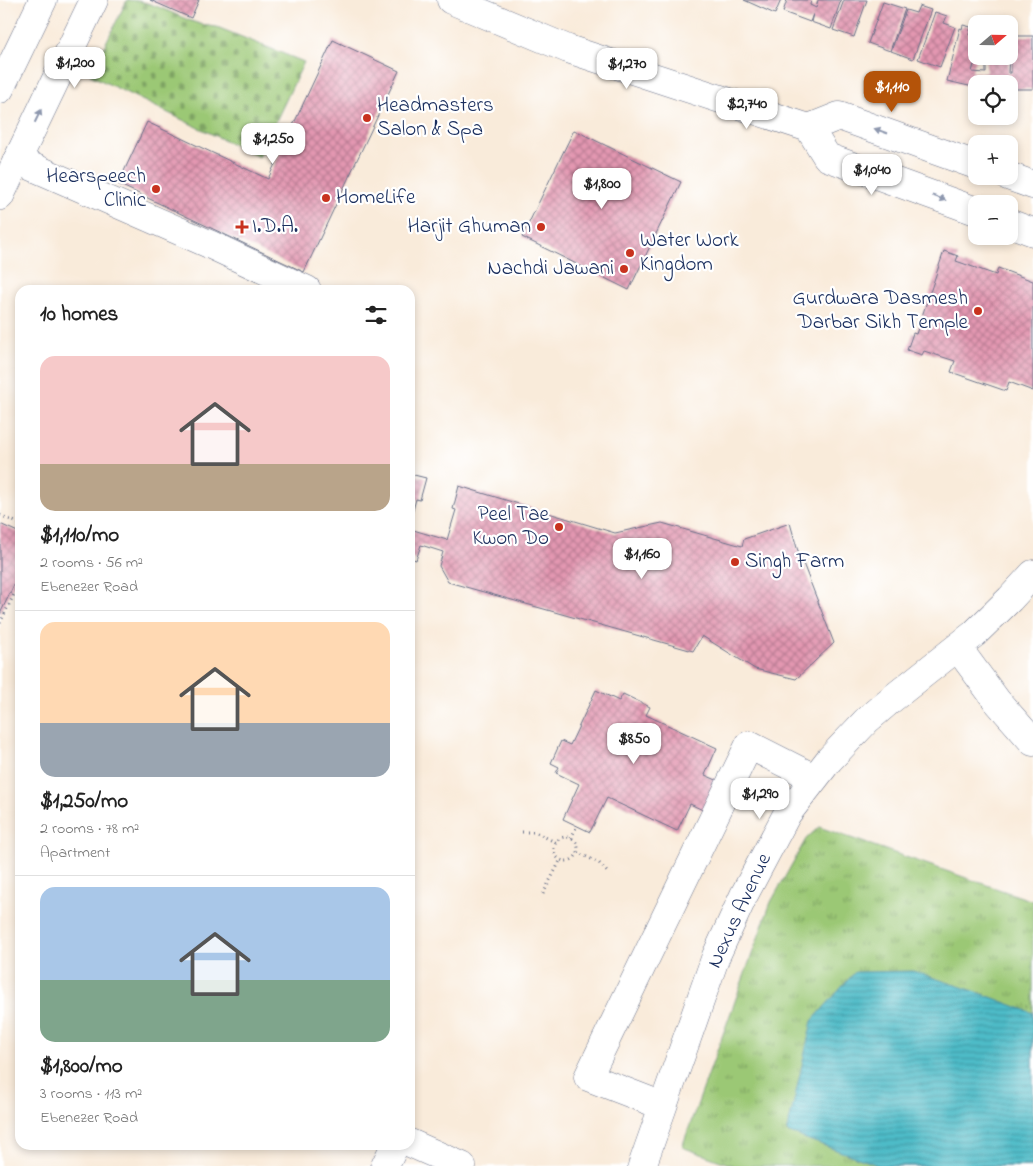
<!DOCTYPE html>
<meta charset="utf-8">
<style>
body{margin:0;font-family:"Indie Flower",sans-serif;background:#f2f2f2;color:#222;height:100vh;display:flex;flex-direction:column;font-size:19px;white-space:nowrap}
*{box-sizing:border-box;margin:0}
p{font-size:16px;color:#767676}
.icon{flex:none;width:28px;height:28px;fill:none;stroke:currentColor;stroke-width:2;stroke-linecap:round;stroke-linejoin:round}
.map{position:relative;flex:1;overflow:hidden}
.drawer{position:absolute;left:15px;top:285px;width:400px;height:865px;display:flex;flex-direction:column;background:#fff;border-radius:15px;box-shadow:0 2px 8px #0003}
.drawer>*{flex:none}
.needle{width:32px;rotate:70deg}
.fabs{position:absolute;left:968px;top:15px;display:grid;gap:10px}
.fabs a{display:grid;place-items:center;width:50px;height:50px;border-radius:10px;background:#fff;box-shadow:0 2px 8px #0003;font-size:25px}
.price{position:absolute;translate:-50% -42px;padding:0 11px;border-radius:10px;background:#fff;color:#222;font-size:16px;line-height:32px;filter:drop-shadow(0 1px 2px #0008)}
.price::after{content:'';position:absolute;left:50%;top:30px;width:15px;height:11px;margin-left:-8px;background:inherit;clip-path:polygon(0 0,100% 0,50% 100%)}
.price.current{background:#b45309;color:#fff}
ul{padding:0;list-style:none}
li{display:grid;align-content:center;gap:10px;height:265px;padding:0 25px}
li+li{border-top:1px solid #e0e0e0}
li span{display:grid;place-items:center;height:155px;border-radius:15px;color:#555}
li>.icon{margin-inline-start:auto}
span .icon{width:90px;height:90px;fill:#fffc;stroke-width:1}
li b{font-size:21px}
h2{display:flex;justify-content:space-between;align-items:center;height:60px;padding:0 25px;font-size:21px}
.map>svg:first-child{display:block}
</style>
<div class="map">
<svg width="1033" height="1166" viewBox="0 0 1033 1166">
<defs>
<pattern id="grass-tufts" width="24" height="20" patternUnits="userSpaceOnUse" patternTransform="scale(1.25)"><rect width="24" height="20" fill="#9bc875"/><path d="M3 7l-1-3M5 7V3M7 7l1-3M15 17l-1-3M17 17v-4M19 17l1-3" fill="none" stroke="#7ea363"/></pattern>
<pattern id="cemetery-stones" width="16" height="16" patternUnits="userSpaceOnUse" patternTransform="scale(1.25)"><rect width="16" height="16" fill="#9bc875"/><path d="M2 7V4a2 2 0 0 1 4 0v3zM10 15v-3a2 2 0 0 1 4 0v3z" fill="#7ea363"/></pattern>
<pattern id="water-rules" width="6" height="5" patternUnits="userSpaceOnUse" patternTransform="scale(1.25)"><rect width="6" height="5" fill="#4ebbc7"/><path d="M0 2.5h6" fill="none" stroke="#4098a5"/></pattern>
<pattern id="building-cross-hatch" width="8" height="8" patternUnits="userSpaceOnUse" patternTransform="scale(1.25)"><rect width="8" height="8" fill="#e397b1"/><path d="M0 0l8 8M0 8l8-8" fill="none" stroke="#b77c93"/></pattern>
</defs>
<rect width="100%" height="100%" fill="#fff"/>
<filter id="ink" filterUnits="userSpaceOnUse"><feTurbulence type="fractalNoise" baseFrequency=".02" numOctaves="2"/><feDisplacementMap in="SourceGraphic" scale="10" xChannelSelector="R" yChannelSelector="G"/><feConvolveMatrix kernelMatrix="1 2 1 2 8 2 1 2 1" color-interpolation-filters="sRGB"/></filter>
<filter id="wash" filterUnits="userSpaceOnUse"><feTurbulence type="fractalNoise" baseFrequency=".0096" numOctaves="4" result="noise"/><feDisplacementMap in="SourceGraphic" scale="20" xChannelSelector="R" yChannelSelector="G"/><feGaussianBlur stdDeviation="1.12" result="paint"/><feColorMatrix in="noise" values="0 0 0 0 0 0 0 0 0 0 0 0 0 0 0 0 0 1.4 0 .05"/><feComposite in="paint" operator="in"/></filter>
<g filter="url(#wash)">
<rect width="100%" height="100%" fill="#f9ebda"/>
<path fill="url(#grass-tufts)" stroke="#5b7c6a" d="M819 827 1033 901V1166H734L682 1147 771 902 806 839Z"/>
<path fill="url(#cemetery-stones)" stroke="#5b7c6a" d="M127 0C159 0 185 25 217 27L304 62 259 157 90 75Z"/>
<path fill="url(#water-rules)" stroke="#347592" d="M913 971 980 993 1033 1013V1166H880L787 1132 812 1021 855 972Z"/>
<g id="blocks">
<path fill="url(#building-cross-hatch)" d="M150 0H199L191 18Z
M744 0H781L775 14Z
M787 0H811L810 5 816 8 818 0H841L831 29 811 22 813 14 810 22 783 12Z
M844 0H867L854 37 833 30Z
M883 2 905 9 890 51 868 43Z
M919 6 931 10 913 59 891 51 906 10 916 13Z
M935 12 947 16 944 23 955 27 940 67 918 59Z
M963 25 971 27 969 35 976 37V57L972 72 986 73V56H1009L1008 73H1011V36H1033V89H1009V84H976V87L969 86 947 81 960 28 962 29Z
M333 40 399 71 304 272 118 184 147 122 268 179Z
M574 130 681 182 629 290 522 237Z
M944 251 958 256 956 261 996 275 998 268 1033 281V391L1009 382 1006 391 951 372 955 361 924 351 922 355 907 350 913 333 916 334Z
M410 474 426 478 420 500 416 499 411 518Z
M459 486 615 533 662 523 742 546 744 539 790 523 797 548 834 643 796 679 755 669 702 636 693 651 448 582 439 566 443 552 421 545 416 560 410 558V529L447 540 456 510 453 509Z
M0 524 20 533V572L0 614Z
M596 690 619 701 623 694 650 707 646 715 717 748 705 775 721 782 707 812 690 804 677 831 607 798 590 832 563 819 579 784 556 773 559 767 551 763 561 741 570 745Z"/>
</g>
</g>
<g filter="url(#ink)">
<use href="#blocks" fill-opacity="0" stroke="#697189" stroke-width="1"/>
<g fill="none" stroke-linecap="round" stroke-linejoin="round">
<defs>
<path id="minor" d="M17 160 209 244 307 290
M958 648 997 701 1033 742
M663 1106 588 1077 749 745 814 778
M410 1143 462 1166
M385 1166 395 1145
M642 1166 716 956 744 895 787 814 829 760 867 720 888 702 974 634 1010 599 1033 574"/>
<path id="major" d="M451 0 568 49 809 128 827 157 976 211
M0 89 43 0
M809 128 839 116 976 165
M1008 176 1033 185
M0 196 94 0
M1009 223 1033 232"/>
</defs>
<use href="#minor" stroke="#697189" stroke-width="29"/>
<use href="#major" stroke="#697189" stroke-width="29"/>
<path stroke="#697189" stroke-width="3" stroke-dasharray="1 4" stroke-linecap="butt" d="M0 515 20 524
M0 623 20 582
M522 832H535L557 843
M554 849a12 12 0 1 1 24 0a12 12 0 1 1-24 0Z
M571 838 576 828
M577 852 599 863 608 873
M543 894 561 859"/>
<use href="#minor" stroke="#fff" stroke-width="28"/>
<use href="#major" stroke="#fff" stroke-width="28"/>
</g>
<defs><path id="oneway-solid" d="M-6-.8H1V-3.2L6.5 0L1 3.2V.8H-6Z" transform="scale(1.25)"/></defs>
<g fill="#8d97ae">
<use href="#oneway-solid" transform="translate(38 116) rotate(-64)"/>
<use href="#oneway-solid" transform="translate(881 131) rotate(-160)"/>
<use href="#oneway-solid" transform="translate(939 198) rotate(20)"/>
</g>
</g>
<g fill="#c8321e" stroke="#fff" stroke-width="2">
<circle cx="367" cy="118" r="5"/>
<circle cx="156" cy="189" r="5"/>
<circle cx="326" cy="198" r="5"/>
<path d="M239.5 219.5h5v5h5v5h-5v5h-5v-5h-5v-5h5z"/>
<circle cx="541" cy="227" r="5"/>
<circle cx="630" cy="253" r="5"/>
<circle cx="624" cy="269" r="5"/>
<circle cx="978" cy="311" r="5"/>
<circle cx="559" cy="527" r="5"/>
<circle cx="735" cy="562" r="5"/>
</g>
<g text-anchor="middle" dominant-baseline="central" stroke-width="4.5" stroke-linejoin="round" paint-order="stroke">
<g font-size="21" fill="#1b2f5e" stroke="#fff" text-anchor="start">
<text x="377" y="106">Headmasters<tspan x="377" dy="24">Salon &amp; Spa</tspan></text>
<text x="146" y="177" text-anchor="end">Hearspeech<tspan x="146" dy="24">Clinic</tspan></text>
<text x="336" y="198">HomeLife</text>
<text x="252" y="227">I.D.A.</text>
<text x="531" y="227" text-anchor="end">Harjit Ghuman</text>
<text x="640" y="241">Water Work<tspan x="640" dy="24">Kingdom</tspan></text>
<text x="614" y="269" text-anchor="end">Nachdi Jawani</text>
<text x="968" y="299" text-anchor="end">Gurdwara Dasmesh<tspan x="968" dy="24">Darbar Sikh Temple</tspan></text>
<text x="549" y="515" text-anchor="end">Peel Tae<tspan x="549" dy="24">Kwon Do</tspan></text>
<text x="745" y="562">Singh Farm</text>
</g>
<g font-size="21" fill="#1b2f5e" stroke="#fff">
<text transform="translate(740 911) rotate(-65)">Nexus Avenue</text>
</g>
</g>
</svg>
<div class="fabs">
<a><svg class="needle" viewBox="-14 -14 28 28"><path d="M0-13l5 13h-10z" fill="#e53935"/><path d="M0 13l5-13h-10z" fill="#767676"/></svg></a>
<a><svg class="icon" aria-label="locate" viewBox="0 0 24 24"><circle cx="12" cy="12" r="6"/><path d="M12 2v4M12 18v4M2 12h4M18 12h4"/></svg></a>
<a>+</a>
<a>−</a>
</div>
<b class="price" style="left:75px;top:89px">$1,200</b>
<b class="price" style="left:627px;top:90px">$1,270</b>
<b class="price current" style="left:892px;top:113px">$1,110</b>
<b class="price" style="left:747px;top:130px">$2,740</b>
<b class="price" style="left:273px;top:165px">$1,250</b>
<b class="price" style="left:872px;top:196px">$1,040</b>
<b class="price" style="left:602px;top:210px">$1,800</b>
<b class="price" style="left:642px;top:580px">$1,160</b>
<b class="price" style="left:634px;top:765px">$850</b>
<b class="price" style="left:760px;top:820px">$1,290</b>
<section class="drawer">
<h2>10 homes<svg class="icon" aria-label="filters" viewBox="0 0 24 24"><path d="M4 7h16M4 17h16"/><circle cx="9" cy="7" r="2"/><circle cx="15" cy="17" r="2"/></svg></h2>
<ul>
<li><span style="background:linear-gradient(#f6c9c9 70%,#b9a48a 0)"><svg class="icon" aria-label="home" viewBox="0 0 24 24"><path d="M3 11l9-7 9 7M6 9v11h12V9"/></svg></span><div><b>$1,110/mo</b><p>2 rooms · 56 m²</p><p>Ebenezer Road</p></div></li>
<li><span style="background:linear-gradient(#ffd9b3 65%,#9aa5b1 0)"><svg class="icon" aria-label="home" viewBox="0 0 24 24"><path d="M3 11l9-7 9 7M6 9v11h12V9"/></svg></span><div><b>$1,250/mo</b><p>2 rooms · 78 m²</p><p>Apartment</p></div></li>
<li><span style="background:linear-gradient(#a9c7e8 60%,#7fa58c 0)"><svg class="icon" aria-label="home" viewBox="0 0 24 24"><path d="M3 11l9-7 9 7M6 9v11h12V9"/></svg></span><div><b>$1,800/mo</b><p>3 rooms · 113 m²</p><p>Ebenezer Road</p></div></li>
</ul>
</section>
</div>
